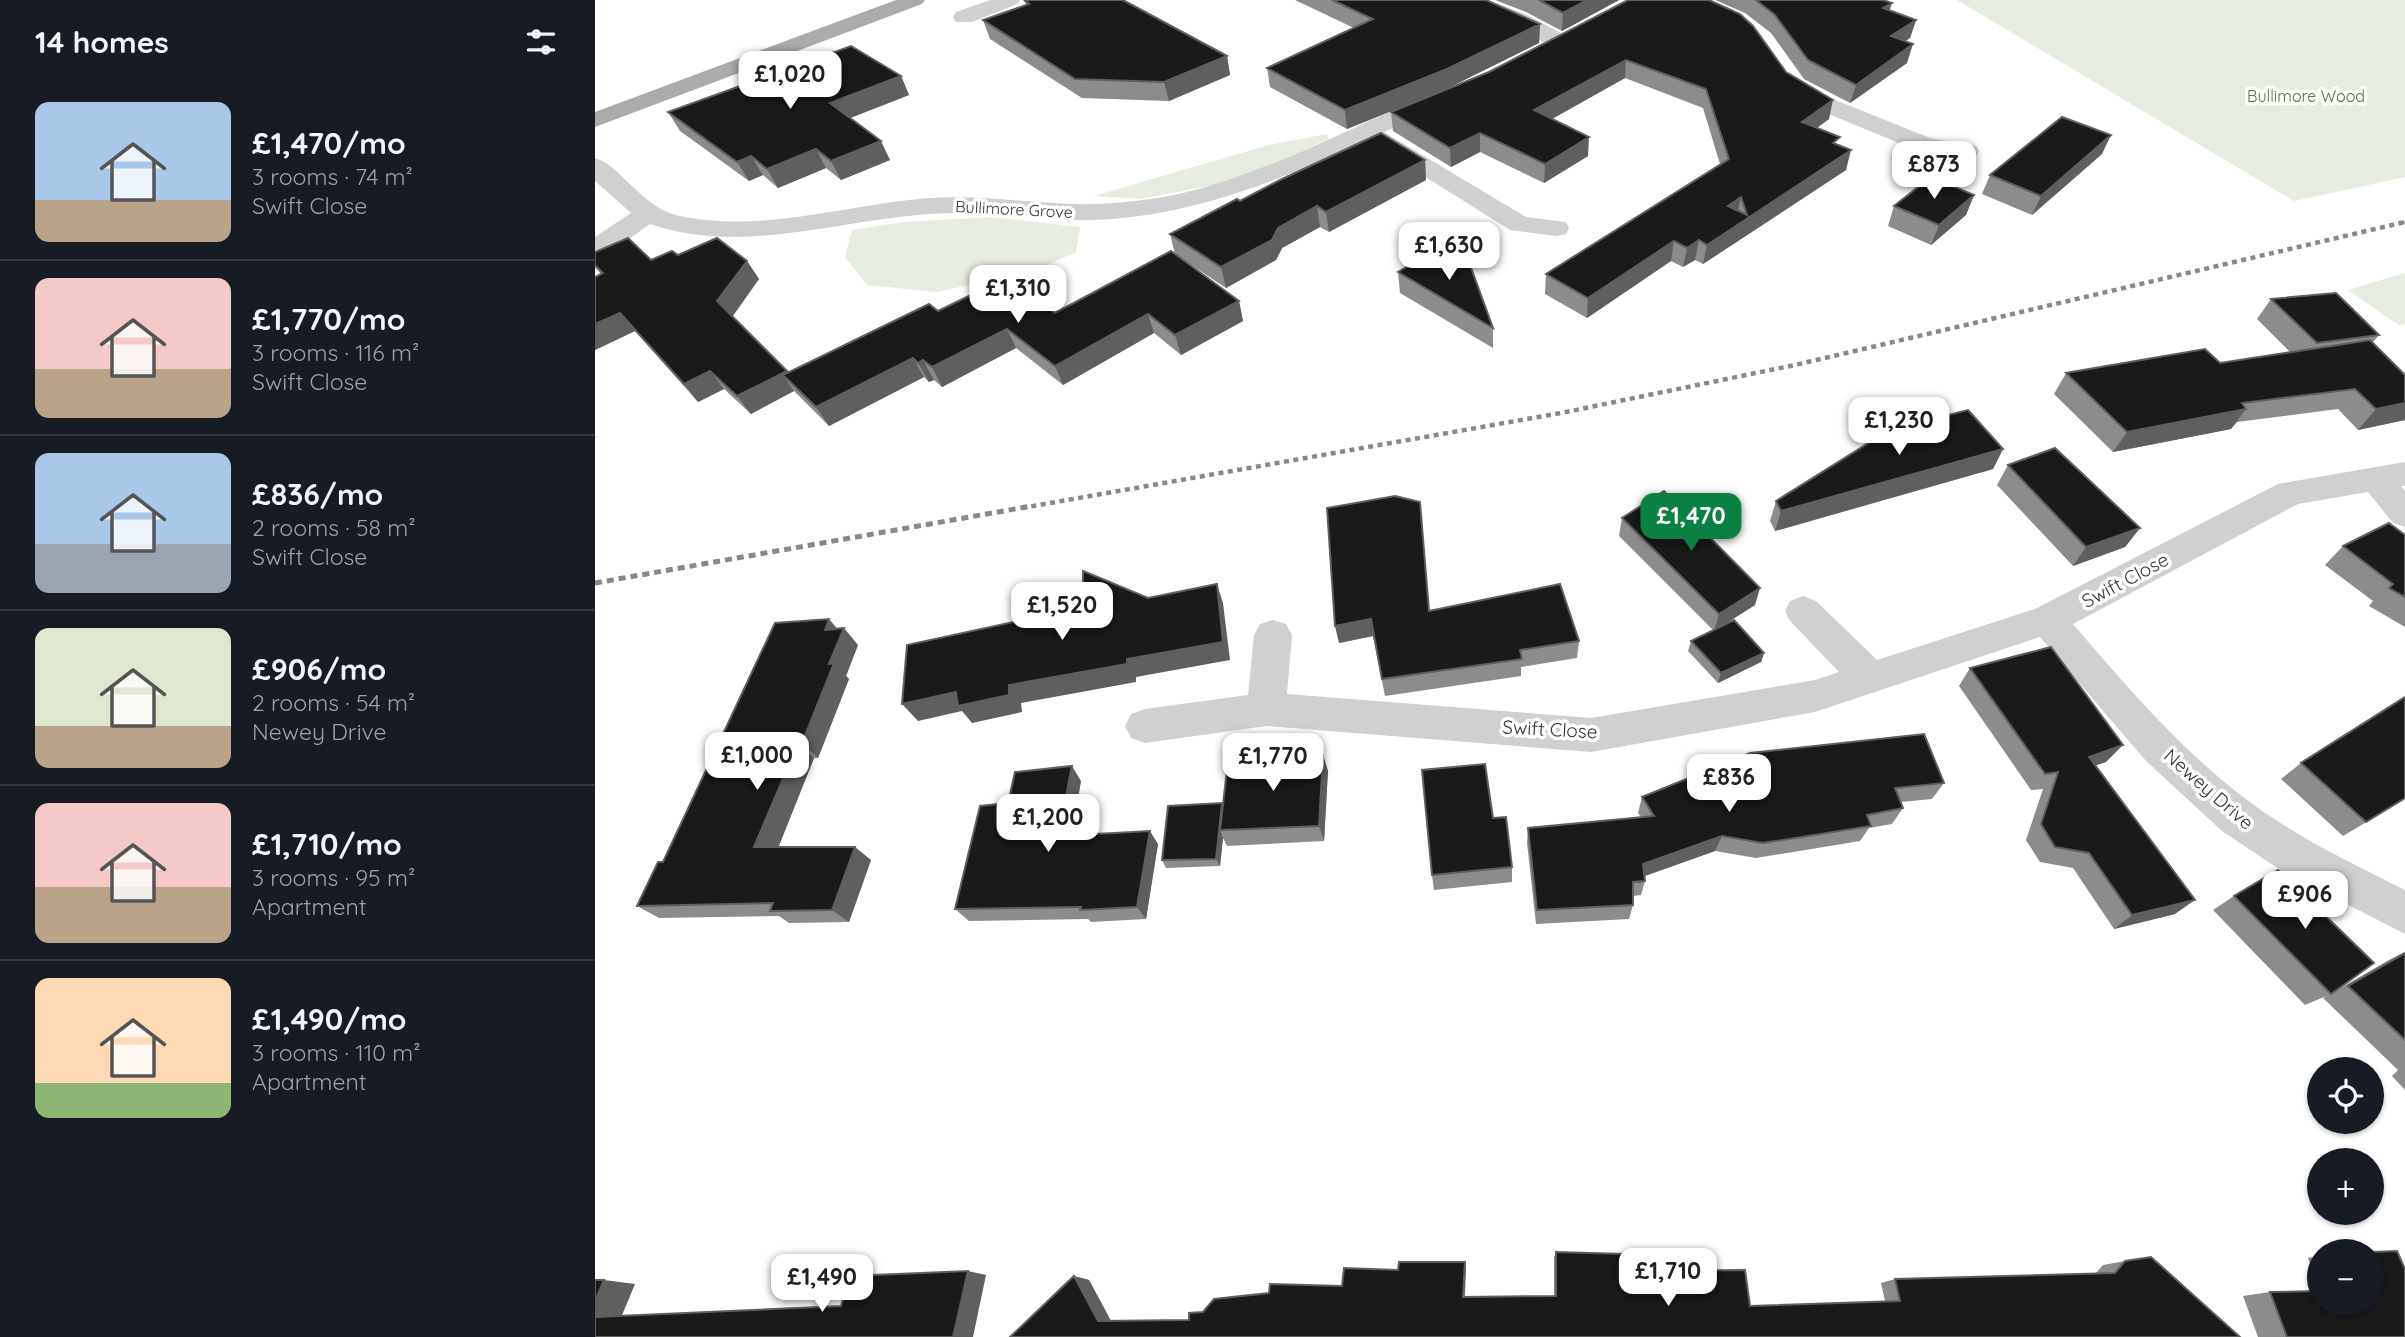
<!DOCTYPE html>
<meta charset="utf-8">
<style>
body{margin:0;font-family:Quicksand,sans-serif;background:#242831;color:#f1f3f6;height:100vh;display:flex;flex-direction:column;font-size:26px;white-space:nowrap}
*{box-sizing:border-box;margin:0}
p{font-size:23px;color:#9ea1a6}
.icon{flex:none;width:38px;height:38px;fill:none;stroke:currentColor;stroke-width:2;stroke-linecap:round;stroke-linejoin:round}
.map{position:relative;flex:1;overflow:hidden}
.panel{display:flex;flex-direction:column;background:#171b24;width:595px}
.panel>*{flex:none}
.buttons{position:absolute;left:1712px;top:1057px;display:grid;gap:14px}
.buttons a{display:grid;place-items:center;width:77px;height:77px;border-radius:50%;background:#171b24;box-shadow:0 2px 5px #0004;font-size:35px}
.price{position:absolute;translate:-50% -60px;padding:0 16px;border-radius:14px;background:#fff;color:#222;font-size:23px;line-height:46px;filter:drop-shadow(0 2px 4px #0008)}
.price::after{content:'';position:absolute;left:50%;top:42px;width:21px;height:16px;margin-left:-10px;background:inherit;clip-path:polygon(0 0,100% 0,50% 100%)}
.price.selected{background:#0b8043;color:#fff}
ul{padding:0;list-style:none}
li{display:flex;align-items:center;gap:21px;height:175px;padding:0 35px}
li+li{border-top:2px solid #363941}
li span{display:grid;place-items:center;flex:none;width:196px;height:140px;border-radius:14px;color:#555}
li>.icon{margin-inline-start:auto}
span .icon{width:84px;height:84px;fill:#fffc;stroke-width:1}
li b{font-size:30px}
h2{display:flex;justify-content:space-between;align-items:center;height:84px;padding:0 35px;font-size:30px}
main{display:flex;flex:1;min-height:0}
.map>svg:first-child{display:block}
</style>
<main>
<section class="panel">
<h2>14 homes<svg class="icon" aria-label="filters" viewBox="0 0 24 24"><path d="M4 7h16M4 17h16"/><circle cx="9" cy="7" r="2"/><circle cx="15" cy="17" r="2"/></svg></h2>
<ul>
<li><span style="background:linear-gradient(#a9c7e8 70%,#b9a48a 0)"><svg class="icon" aria-label="home" viewBox="0 0 24 24"><path d="M3 11l9-7 9 7M6 9v11h12V9"/></svg></span><div><b>£1,470/mo</b><p>3 rooms · 74 m²</p><p>Swift Close</p></div></li>
<li><span style="background:linear-gradient(#f6c9c9 65%,#b9a48a 0)"><svg class="icon" aria-label="home" viewBox="0 0 24 24"><path d="M3 11l9-7 9 7M6 9v11h12V9"/></svg></span><div><b>£1,770/mo</b><p>3 rooms · 116 m²</p><p>Swift Close</p></div></li>
<li><span style="background:linear-gradient(#a9c7e8 65%,#9aa5b1 0)"><svg class="icon" aria-label="home" viewBox="0 0 24 24"><path d="M3 11l9-7 9 7M6 9v11h12V9"/></svg></span><div><b>£836/mo</b><p>2 rooms · 58 m²</p><p>Swift Close</p></div></li>
<li><span style="background:linear-gradient(#dfe7d0 70%,#b9a48a 0)"><svg class="icon" aria-label="home" viewBox="0 0 24 24"><path d="M3 11l9-7 9 7M6 9v11h12V9"/></svg></span><div><b>£906/mo</b><p>2 rooms · 54 m²</p><p>Newey Drive</p></div></li>
<li><span style="background:linear-gradient(#f6c9c9 60%,#b9a48a 0)"><svg class="icon" aria-label="home" viewBox="0 0 24 24"><path d="M3 11l9-7 9 7M6 9v11h12V9"/></svg></span><div><b>£1,710/mo</b><p>3 rooms · 95 m²</p><p>Apartment</p></div></li>
<li><span style="background:linear-gradient(#ffd9b3 75%,#8fb573 0)"><svg class="icon" aria-label="home" viewBox="0 0 24 24"><path d="M3 11l9-7 9 7M6 9v11h12V9"/></svg></span><div><b>£1,490/mo</b><p>3 rooms · 110 m²</p><p>Apartment</p></div></li>
</ul>
</section>
<div class="map">
<svg width="1810" height="1337" viewBox="0 0 1810 1337">
<rect width="100%" height="100%" fill="#fff"/>
<path fill="#e6ecdf" d="M1362 0H1810V177L1699 201Z
M732 134 734 139 644 180 546 199 499 196 674 145Z
M397 217 485 227 481 252 437 272 341 292 272 285 250 257 257 230 310 222Z
M1810 273V324L1805 326 1753 290Z"/>
<g fill="none" stroke-linecap="round" stroke-linejoin="round">
<path fill="#d0d0d0" fill-rule="evenodd" d="M395 0H425L422 4 377 22H361L358 17 361 12Z
M864 0H893L930 14 975 38 978 43 975 48 936 67H920L917 62 920 57 950 43 914 24 867 4Z
M1192 74 1200 76 1228 95 1335 138 1381 146 1384 151 1381 156C1365 160 1352 153 1336 153 1322 154 1316 166 1300 162L1296 157 1311 146 1212 105 1180 81 1184 76Z
M845 93 853 95 857 100 853 105 789 132 931 217 971 222 974 228 971 234 961 236 915 230 778 144 775 139C686 180 596 217 497 220 472 221 448 217 423 215 390 212 356 212 323 215 234 223 143 254 55 224L10 256 0 258V237L36 213 0 181V158C25 165 46 206 81 215 165 235 251 204 334 198 383 195 429 202 477 204 519 205 563 200 604 189 657 174 707 152 757 129 785 116 815 101 845 93Z
M1810 462V486H1806L1810 491V527L1798 523 1773 492 1703 504 1478 624C1538 694 1600 767 1678 818 1720 846 1765 867 1810 890V934L1687 871 1627 831 1551 761 1445 637 1220 712 996 752 671 726 550 743 536 738 530 726 536 714 550 709 653 695 659 635 665 624 678 620 691 624 697 635 692 694 996 718 1220 680 1244 672 1195 621 1190 611 1195 601 1208 596 1221 601 1282 660 1440 609 1683 484Z"/>
<path fill="#ababab" fill-rule="evenodd" d="M301 0H330L327 4 0 127V112Z"/>
<path stroke="#888" stroke-width="3.5" stroke-dasharray="4.5 3.5" stroke-linecap="butt" d="M1805 223 1810 222"/>
<path stroke="#888" stroke-width="4.5" stroke-dasharray="5 4.5" stroke-linecap="butt" d="M427 508 966 413 1200 365 1810 222"/>
<path stroke="#888" stroke-width="5" stroke-dasharray="7 5" stroke-linecap="butt" d="M0 583 437 506"/>
</g>
<path fill="#8c8c8c" d="M700 0H891L945 24 944 43 853 88 752 129 675 87 672 68 759 28Z
M900 0H1024L967 31 931 12Z
M1033 0 1191 72 1234 119 1222 128 1243 145 1251 170 1108 264 1100 260 1088 267 1076 261 992 318 950 294 951 274 1125 164 1108 108 1030 78 957 119 993 156 949 183 885 152 856 167 798 131 796 112 894 72Z
M1120 0H1288L1294 10 1321 20 1315 38 1310 41 1312 63 1255 103 1209 79 1176 33 1150 13Z
M430 1 632 56 635 75 574 101 487 98 395 39 388 20 431 5Z
M306 76 314 95 255 118 295 160 246 180 231 168 183 188 168 175 154 181 85 131 73 112Z
M1507 154 1437 215 1387 194 1395 175Z
M830 160 831 180 734 232 725 227 687 248 681 260 631 288 580 254 575 234 645 201Z
M1379 195 1371 215 1336 245 1293 226 1299 206Z
M0 252 56 260 83 255 152 261 164 279 137 317 193 373 343 311 460 313 644 301 648 321 586 355 559 333 468 385 421 348 347 387 339 380 334 382 329 377 234 426 199 391 156 414 129 389 103 402 40 331 0 350 6 274 0 267Z
M803 272 898 328V348L805 293Z
M1676 299 1784 335 1778 342 1810 420 1763 430 1743 409 1642 422 1636 429 1518 452 1459 394 1471 373 1625 363 1695 352 1662 319Z
M1408 449 1398 469 1180 531 1175 521 1181 501Z
M1413 465 1545 528 1530 547 1478 566 1402 485Z
M1027 518 1160 605 1127 626 1169 653 1166 662 1123 683 1093 651 1096 641 1118 630 1024 536Z
M1810 535V627L1774 606 1778 601 1730 565 1748 546Z
M834 611 984 641 982 658 926 667V676L790 696 778 636 744 643Z
M263 645 251 676 254 679 223 758H219L183 847 276 860 254 922 194 923 184 916 64 918 42 906 68 862Z
M1375 668 1511 762 1501 765 1580 914 1519 929 1478 868 1445 862 1431 840 1448 789 1436 790 1364 686Z
M1810 697V799L1748 836 1686 779 1706 763Z
M728 755 733 771 729 841 632 846 628 838 625 866 571 868 567 860 627 803Z
M486 781 476 835 563 844 551 919 496 922 493 919 374 921 360 909 413 803Z
M1349 783 1337 799 1306 802 1308 808 1297 824 1274 828 1265 841 1161 858 1120 851 1050 876V881L1046 895 1038 896V905L1034 919 941 924 932 843 933 828 1046 817 1043 813 1047 797Z
M898 818 917 867V882L839 890 837 875Z
M1639 896 1736 994 1710 1005 1618 910Z
M1810 952V1090L1797 1076 1803 1070 1728 998 1794 960Z
M961 1252 1155 1306 1290 1301 1286 1283 1300 1279 1501 1273 1508 1265 1530 1261 1645 1337H415L479 1276 494 1280 516 1321 594 1320 608 1312 747 1286 803 1270 870 1262 871 1267 870 1297 959 1296V1257Z
M1724 1256V1285L1713 1258Z
M1675 1292 1724 1304 1810 1337H1663L1648 1296Z"/>
<path fill="#5f5f5f" d="M992 0H1024L967 31 968 13Z
M1297 3 1291 21 1288 8Z
M1321 20 1315 38 1290 54 1296 36Z
M945 24 944 43 853 88 752 129 750 110Z
M1318 44 1312 63 1255 103 1261 85Z
M632 56 635 75 574 101 569 82Z
M1031 60 1030 78 939 129V110Z
M306 76 314 95 245 122 235 103Z
M1238 100 1234 119 1203 141 1207 122Z
M885 133V152L856 167 855 148Z
M1516 135 1507 154 1437 215 1446 196Z
M994 137 993 156 949 183 950 164Z
M286 141 295 160 246 180 236 161Z
M221 149 231 168 183 188 172 169Z
M1256 150 1251 170 1108 264 1112 245Z
M156 156 168 175 154 181 142 162Z
M830 160 831 180 734 232 731 212Z
M1379 195 1371 215 1336 245 1344 225Z
M1146 197 1142 216 1133 206Z
M722 206 725 227 687 248 681 260 631 288 626 267 683 228Z
M1104 240 1100 260 1088 267 1092 248Z
M1079 241 1076 261 992 318 993 298Z
M152 261 164 279 135 320 122 301Z
M644 301 648 321 586 355 580 335Z
M25 313 40 331 0 350V324Z
M553 314 559 333 468 385 460 366Z
M412 329 421 348 347 387 337 367Z
M318 358 329 377 234 426 221 407Z
M328 360 339 380 334 382 323 363Z
M115 371 129 389 103 402 89 384Z
M192 371 204 389 188 375 199 391 156 414 142 396Z
M1810 403V420L1763 430 1781 409Z
M1651 409 1636 429 1518 452 1532 432Z
M1408 449 1398 469 1180 531 1186 511Z
M1545 528 1530 547 1478 566 1491 547Z
M622 584 628 603 635 660 541 677V682L426 703 427 712 377 723 367 711 323 721 307 704 361 692 414 685 532 659Z
M1165 588 1160 605 1119 631 1124 614Z
M234 619 246 633 249 628 263 645 251 676 254 679 223 758 207 743 230 630Z
M776 619 778 636 744 643 740 626Z
M1169 653 1166 662 1123 683 1126 673Z
M203 743 219 758 178 861 159 847Z
M1528 745 1511 762 1479 773 1494 757Z
M728 755 733 771 729 841 724 826Z
M477 766 486 781 474 849 463 836Z
M627 803 625 830 628 838 625 866 621 859Z
M555 831 563 844 551 919 542 907Z
M1127 836 1120 851 1044 878 1048 864Z
M260 847 276 860 254 922 237 910Z
M1600 900 1580 914 1519 929 1537 915Z
M870 1262 871 1267 869 1300 868 1297Z
M373 1271 391 1275 378 1337H358Z
M479 1276 494 1280 517 1323 503 1321Z
M9 1280 40 1284 25 1320 0 1318V1301Z"/>
<path fill="#1a1a1a" stroke="#5f5f5f" stroke-width="2" fill-rule="evenodd" d="M434 0H528L632 56 569 82 480 79 388 20 434 4 430 1Z
M737 0H891L945 24 852 69 750 110 672 68 778 19Z
M944 0H992L968 13Z
M1033 0H1114L1145 14 1158 26 1191 72 1238 100 1207 122 1245 137 1238 143 1256 150 1112 245 1104 240 1092 248 1079 241 993 298 951 274 1134 159 1111 89 1031 60 939 110 994 137 950 164 885 133 855 148 796 112 894 72ZM1146 197 1152 215 1133 206Z
M1161 0H1288L1297 3 1288 8 1321 20 1296 36 1318 44 1261 85 1213 60 1180 15Z
M256 46 306 76 235 103 286 141 236 161 221 149 172 169 156 156 142 162 73 112Z
M1467 117 1516 135 1446 196 1395 175Z
M786 133 830 160 731 212 722 206 683 228 677 240 626 267 575 234 642 199 645 201 685 180Z
M1336 177 1379 195 1344 225 1299 206Z
M33 238 56 260 77 251 83 255 122 238 152 261 122 301 192 371 142 396 115 371 89 384 25 313 0 324V277L8 273 0 265V252Z
M843 248 875 265 898 328 803 272Z
M576 251 644 301 580 335 553 314 460 366 412 329 337 367 328 360 323 363 318 358 221 407 188 375 334 304 343 311 413 277 460 313Z
M1741 293 1784 335 1722 343 1676 299Z
M1775 340 1810 375V403L1781 409 1760 389 1647 403 1651 409 1532 432 1471 373 1610 349 1625 363Z
M1373 410 1408 449 1186 511 1181 501 1296 429Z
M1460 448 1545 528 1491 547 1413 465Z
M1069 491 1165 588 1124 614 1027 518Z
M800 496 825 502 834 611 965 584 984 641 925 650 927 659 787 679 776 619 740 626 732 508Z
M1794 523 1810 535V597L1794 588 1798 584 1748 546Z
M488 571 553 598 622 584 628 642 532 659V664L414 685V695L363 706 361 692 307 704 312 645 488 607Z
M234 619 230 630 249 628 234 664 239 663 207 743H203L159 847H260L237 910 175 911 178 903 42 906 63 862H68L180 623Z
M1139 620 1169 653 1126 673 1096 641Z
M1456 647 1528 745 1494 757 1600 900 1537 915 1494 853 1460 847 1446 824 1463 772 1450 774 1375 668Z
M1810 697V798L1771 822 1706 763Z
M1329 734 1349 783 1300 788 1308 808 1272 815 1276 826 1168 843 1127 836 1048 864 1050 881 1038 882V905L942 910 933 828 1059 816 1047 797 1155 753Z
M728 755 724 826 625 830 633 761Z
M890 764 898 818 911 817 917 867 837 875 827 770Z
M477 766 463 836 555 831 542 907 485 910 486 907 360 909 385 806 413 803 420 772Z
M627 803 621 859 567 860 573 806Z
M1683 870 1779 963 1736 994 1639 896Z
M1810 953V1040L1753 986Z
M1802 1251 1810 1269V1337H1692L1675 1292 1724 1291V1304H1776V1252Z
M961 1252 1030 1254V1271L1150 1270 1155 1306 1305 1301 1300 1279 1520 1273 1530 1261 1556 1257 1645 1337H415L479 1276 503 1321 594 1320V1313L608 1312 619 1299 674 1293 675 1284 747 1286 749 1268 803 1270 804 1262H870L868 1297 961 1296Z
M373 1271 358 1337H0V1317L246 1306 255 1276Z
M0 1280H9L0 1301Z"/>
<g text-anchor="middle" dominant-baseline="central" stroke-width="7" stroke-linejoin="round" paint-order="stroke">
<g font-size="16" fill="#56703f" stroke="#fff">
<text x="1711" y="96">Bullimore Wood</text>
</g>
<g font-size="16" fill="#333" stroke="#fff">
<text transform="translate(419 209) rotate(3)">Bullimore Grove</text>
</g>
<g font-size="19" fill="#333" stroke="#fff">
<text transform="translate(1530 580) rotate(-28)">Swift Close</text>
<text transform="translate(955 729) rotate(3)">Swift Close</text>
<text transform="translate(1614 789) rotate(41)">Newey Drive</text>
</g>
</g>
</svg>
<div class="buttons">
<a><svg class="icon" aria-label="locate" viewBox="0 0 24 24"><circle cx="12" cy="12" r="6"/><path d="M12 2v4M12 18v4M2 12h4M18 12h4"/></svg></a>
<a>+</a>
<a>−</a>
</div>
<b class="price" style="left:195px;top:111px">£1,020</b>
<b class="price" style="left:1339px;top:201px">£873</b>
<b class="price" style="left:854px;top:282px">£1,630</b>
<b class="price" style="left:423px;top:325px">£1,310</b>
<b class="price" style="left:1304px;top:457px">£1,230</b>
<b class="price selected" style="left:1096px;top:553px">£1,470</b>
<b class="price" style="left:467px;top:642px">£1,520</b>
<b class="price" style="left:162px;top:792px">£1,000</b>
<b class="price" style="left:678px;top:793px">£1,770</b>
<b class="price" style="left:1134px;top:814px">£836</b>
<b class="price" style="left:453px;top:854px">£1,200</b>
<b class="price" style="left:1710px;top:931px">£906</b>
<b class="price" style="left:1073px;top:1308px">£1,710</b>
<b class="price" style="left:227px;top:1314px">£1,490</b>
</div>
</main>
